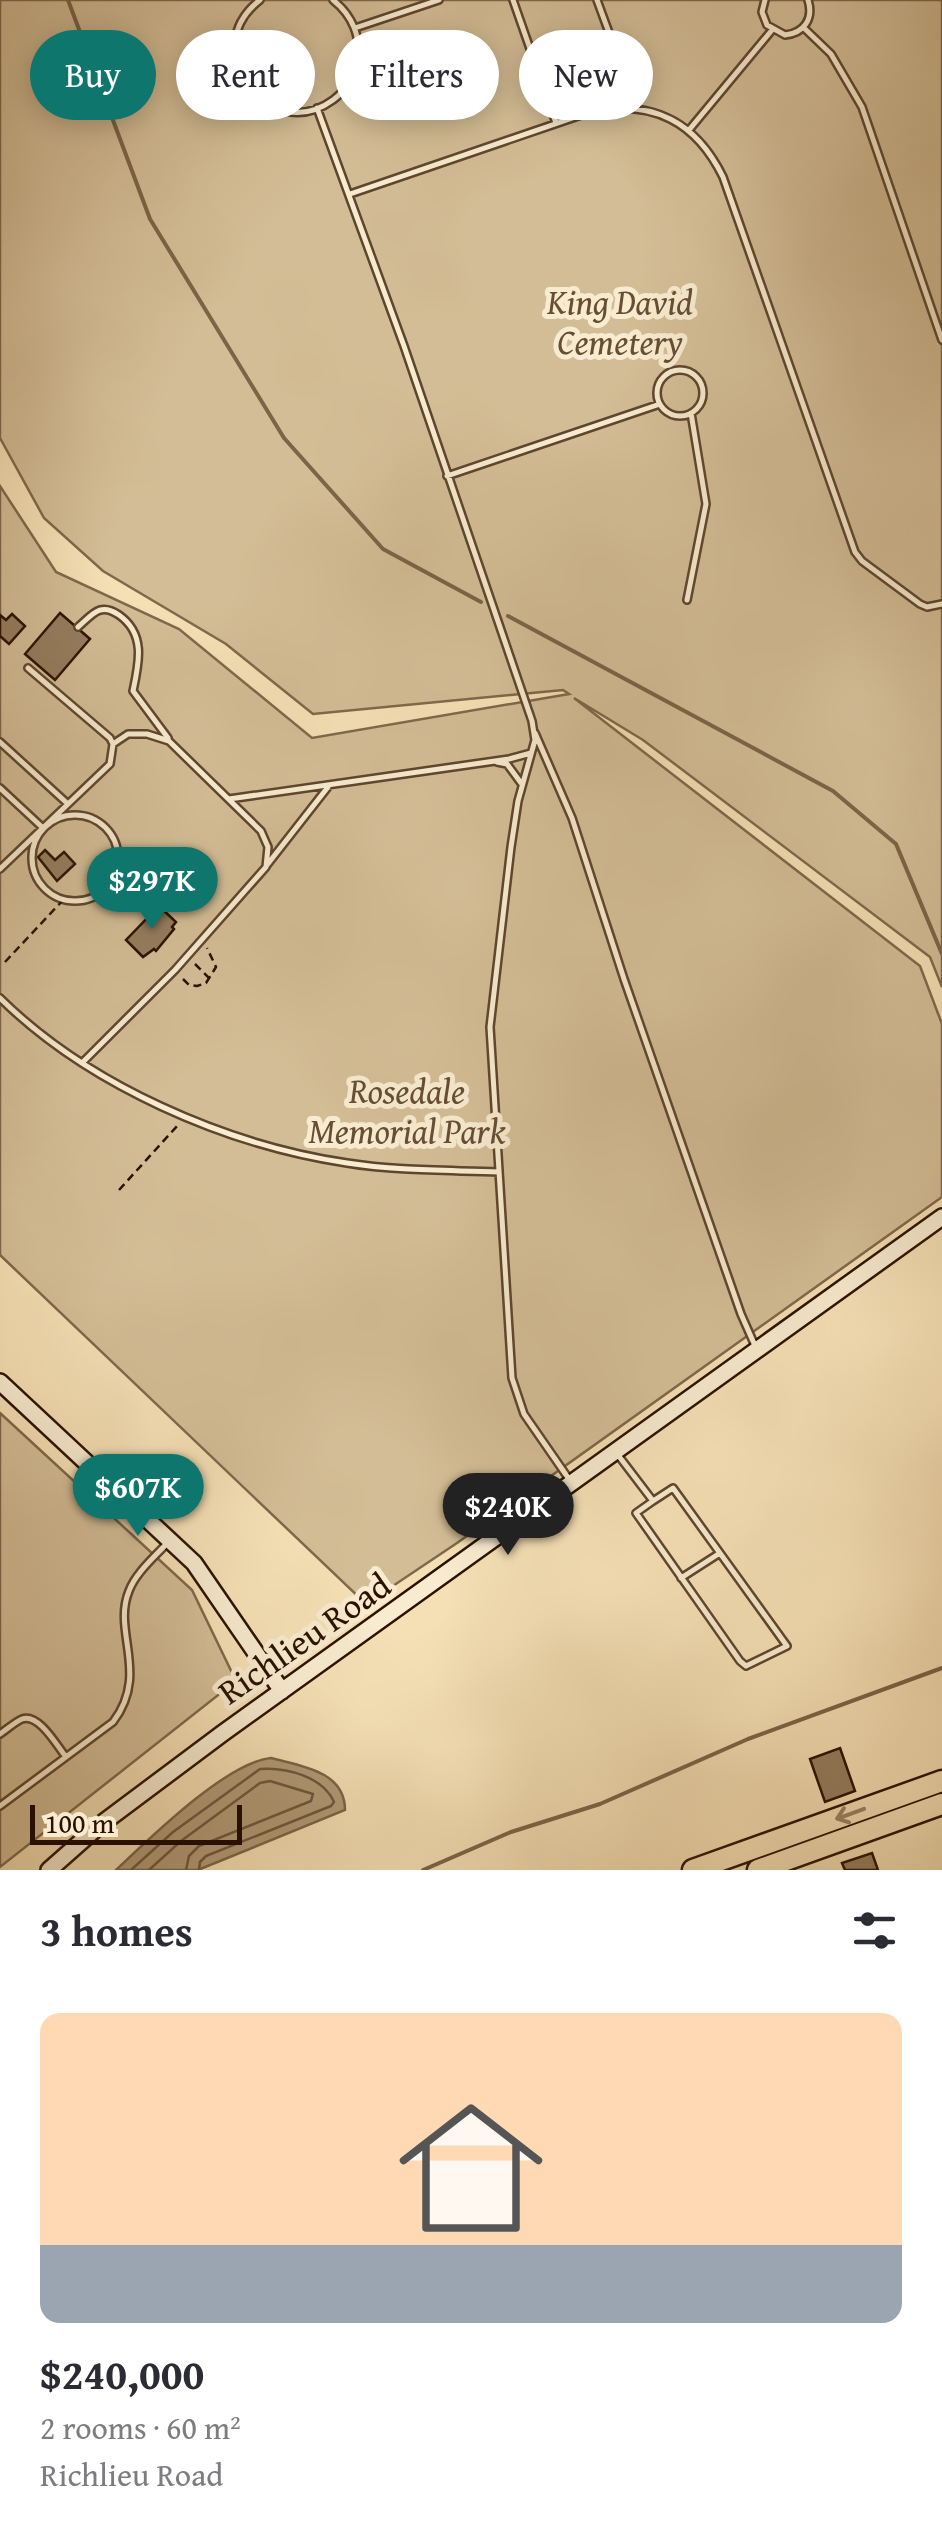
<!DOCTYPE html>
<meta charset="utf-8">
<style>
body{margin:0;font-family:"Gentium Book Plus",serif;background:#f7f7f7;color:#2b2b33;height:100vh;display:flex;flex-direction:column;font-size:38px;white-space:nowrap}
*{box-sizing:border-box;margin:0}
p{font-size:32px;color:#7c7c81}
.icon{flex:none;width:55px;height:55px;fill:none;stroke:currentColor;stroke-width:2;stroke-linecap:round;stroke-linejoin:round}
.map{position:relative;height:1870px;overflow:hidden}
.sheet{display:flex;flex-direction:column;background:#fff;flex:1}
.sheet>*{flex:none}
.guide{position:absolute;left:30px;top:30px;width:882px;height:90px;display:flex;gap:20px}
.scale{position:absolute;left:30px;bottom:25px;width:212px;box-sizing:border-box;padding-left:10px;border:5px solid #2b1200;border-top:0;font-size:28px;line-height:35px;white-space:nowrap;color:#2b1200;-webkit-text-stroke:8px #f8ebcf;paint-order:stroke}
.price{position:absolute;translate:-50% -85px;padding:0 22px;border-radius:35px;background:#0f766e;color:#fff;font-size:32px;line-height:65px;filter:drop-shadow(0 2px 5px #0008)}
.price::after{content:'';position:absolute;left:50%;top:60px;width:30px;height:22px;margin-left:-15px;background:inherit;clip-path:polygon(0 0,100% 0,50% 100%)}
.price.selected{background:#222;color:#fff}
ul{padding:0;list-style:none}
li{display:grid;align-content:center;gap:20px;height:530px;padding:0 40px}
li span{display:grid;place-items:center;height:310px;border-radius:20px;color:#555}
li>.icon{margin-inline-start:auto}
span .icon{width:180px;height:180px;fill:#fffc;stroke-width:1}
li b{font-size:42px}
h2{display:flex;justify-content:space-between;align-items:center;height:120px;padding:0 40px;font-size:42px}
.tag{padding:0 35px;border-radius:45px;background:#fff;box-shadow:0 5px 25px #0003;font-size:35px;line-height:90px}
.tag.selected{background:#0f766e;color:#fff}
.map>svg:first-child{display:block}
</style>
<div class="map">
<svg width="942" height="1870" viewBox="0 0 942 1870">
<rect width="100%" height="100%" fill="#f5e0b5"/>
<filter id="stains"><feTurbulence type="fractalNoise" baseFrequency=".002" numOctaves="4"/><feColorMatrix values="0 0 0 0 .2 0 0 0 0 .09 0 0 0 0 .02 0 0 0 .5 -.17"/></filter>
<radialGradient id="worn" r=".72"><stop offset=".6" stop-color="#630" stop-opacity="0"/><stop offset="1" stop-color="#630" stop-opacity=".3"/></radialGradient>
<path fill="#d3bd96" stroke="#7f684b" stroke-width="2.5" d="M0 0H942V987L930 957 643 740 574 698 920 966 942 1024V1197L457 1543 366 1604 0 1255V486L56 572 179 629 312 738 569 694 563 690 313 714 226 644 103 571 44 518 0 438Z
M0 1413 192 1590 236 1681 0 1867Z"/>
<path fill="#b09a77" stroke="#7b6447" stroke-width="2.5" d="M271 1758C301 1766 345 1771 345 1810L198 1870H116C149 1839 227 1762 271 1758Z"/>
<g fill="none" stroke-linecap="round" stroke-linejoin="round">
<path stroke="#6e563c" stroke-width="2.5" d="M131 1870 173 1832 260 1769C287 1767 323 1777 334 1802L331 1806 206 1856 200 1862 199 1870
M149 1870 181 1841 260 1783 270 1781 313 1794 311 1801 199 1846 189 1856 186 1870"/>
<path stroke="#7b6447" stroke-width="4" d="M68 0 150 219 284 438 383 549 481 602
M508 616 833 791 896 844 942 954
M423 1870 511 1832 600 1804 748 1739 942 1668"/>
</g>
<path fill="#947d5e" stroke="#2b1200" stroke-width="2.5" d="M60 613 90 639 55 680 25 654Z
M12 614 25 626 9 644 0 636V615L6 620Z
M45 850 55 860 64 852 75 864 57 881 38 857Z
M159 906 176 922 172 927 174 929 156 951 154 949 143 957 126 940Z
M840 1748 855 1791 825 1802 810 1759Z
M872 1853 878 1870H845L842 1863Z"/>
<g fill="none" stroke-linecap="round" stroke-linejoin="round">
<defs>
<path id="lane" d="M260 0C195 50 268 147 333 100 345 91 354 77 357 62 362 37 352 15 333 0
M513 0 556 123
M597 0 637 109
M765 0 762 12 767 25 785 35C804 33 814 19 808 0
M355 28 439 0
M804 28 831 54 862 107 942 340
M317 108 404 346 532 721 535 740 518 801 511 847 490 1027 512 1378 524 1414 571 1482
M689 130 772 30
M350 194 593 111C654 100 696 122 723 177L855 552 862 561 920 604 927 607 942 604
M657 393a23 23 0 1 1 46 0a23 23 0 1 1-46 0Z
M447 476 660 404
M687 600 706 504 691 413
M78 627C93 614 100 602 119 615 146 634 139 663 133 691L168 738
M535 733 572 818 624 979 741 1314 756 1348
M0 742 68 804
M497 762 507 764 521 783
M0 788 43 828
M229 799 509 759 531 753
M32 858a43 43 0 1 1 86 0a43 43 0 1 1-86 0Z
M267 865 328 787
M0 869 110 764 113 744 110 738 28 668
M0 998C88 1085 226 1145 347 1163 397 1171 448 1170 499 1172
M83 1062 175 970 266 867 268 847 261 831 169 741 147 734H128L113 744
M618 1455 653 1501 636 1513 740 1661 746 1666 787 1646 673 1488 653 1501
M681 1578 720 1553
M0 1734C6 1730 15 1722 22 1719 39 1713 57 1746 66 1757
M0 1806 113 1722C150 1673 112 1632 129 1591 136 1572 156 1556 169 1541"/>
<path id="secondary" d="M0 1382 194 1563 282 1691
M49 1870 100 1825 223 1733 942 1217"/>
<path id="highway" d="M693 1870 942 1781
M758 1870 942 1804"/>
</defs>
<use href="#lane" stroke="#5e462d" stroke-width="10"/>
<use href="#secondary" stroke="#2b1200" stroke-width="20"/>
<use href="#highway" stroke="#2b1200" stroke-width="25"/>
<path stroke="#2b1200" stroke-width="2.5" stroke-dasharray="8 5" stroke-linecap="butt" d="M5 962 64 899
M195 964 210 979
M183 979 189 985 197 986 206 983 216 967 207 948
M119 1190 178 1125"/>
<use href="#lane" stroke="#f8ebcf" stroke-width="5"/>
<use href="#secondary" stroke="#f8ebcf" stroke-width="15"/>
<use href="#highway" stroke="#f5e0b5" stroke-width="20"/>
</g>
<defs><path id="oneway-shaft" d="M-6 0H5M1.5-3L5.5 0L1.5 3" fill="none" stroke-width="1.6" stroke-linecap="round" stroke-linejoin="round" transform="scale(2.5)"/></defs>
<use stroke="#9a8364" href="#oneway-shaft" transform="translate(850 1814) rotate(160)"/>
<g text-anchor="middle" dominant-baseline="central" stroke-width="10" stroke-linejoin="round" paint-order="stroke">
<g font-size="35" font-style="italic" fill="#664e34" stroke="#f8ebcf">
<text x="620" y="301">King David<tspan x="620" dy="40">Cemetery</tspan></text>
<text x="407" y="1090">Rosedale<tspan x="407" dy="40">Memorial Park</tspan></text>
</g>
<g font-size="35" fill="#2b1200" stroke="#f8ebcf">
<text transform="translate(304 1638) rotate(-35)">Richlieu Road</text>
</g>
</g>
<rect width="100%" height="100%" filter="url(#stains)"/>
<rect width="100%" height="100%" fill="url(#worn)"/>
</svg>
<div class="scale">100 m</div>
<b class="price" style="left:152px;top:932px">$297K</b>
<b class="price" style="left:138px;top:1539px">$607K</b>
<b class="price selected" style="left:508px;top:1558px">$240K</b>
<div class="guide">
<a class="tag selected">Buy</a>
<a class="tag">Rent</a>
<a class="tag">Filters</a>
<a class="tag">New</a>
</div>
</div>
<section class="sheet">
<h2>3 homes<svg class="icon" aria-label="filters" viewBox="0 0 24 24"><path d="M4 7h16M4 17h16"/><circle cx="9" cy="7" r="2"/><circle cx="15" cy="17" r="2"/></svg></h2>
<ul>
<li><span style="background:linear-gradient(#ffd9b3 75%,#9aa5b1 0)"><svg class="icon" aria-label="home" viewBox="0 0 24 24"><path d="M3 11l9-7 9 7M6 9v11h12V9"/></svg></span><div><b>$240,000</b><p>2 rooms · 60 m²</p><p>Richlieu Road</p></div></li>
</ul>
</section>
